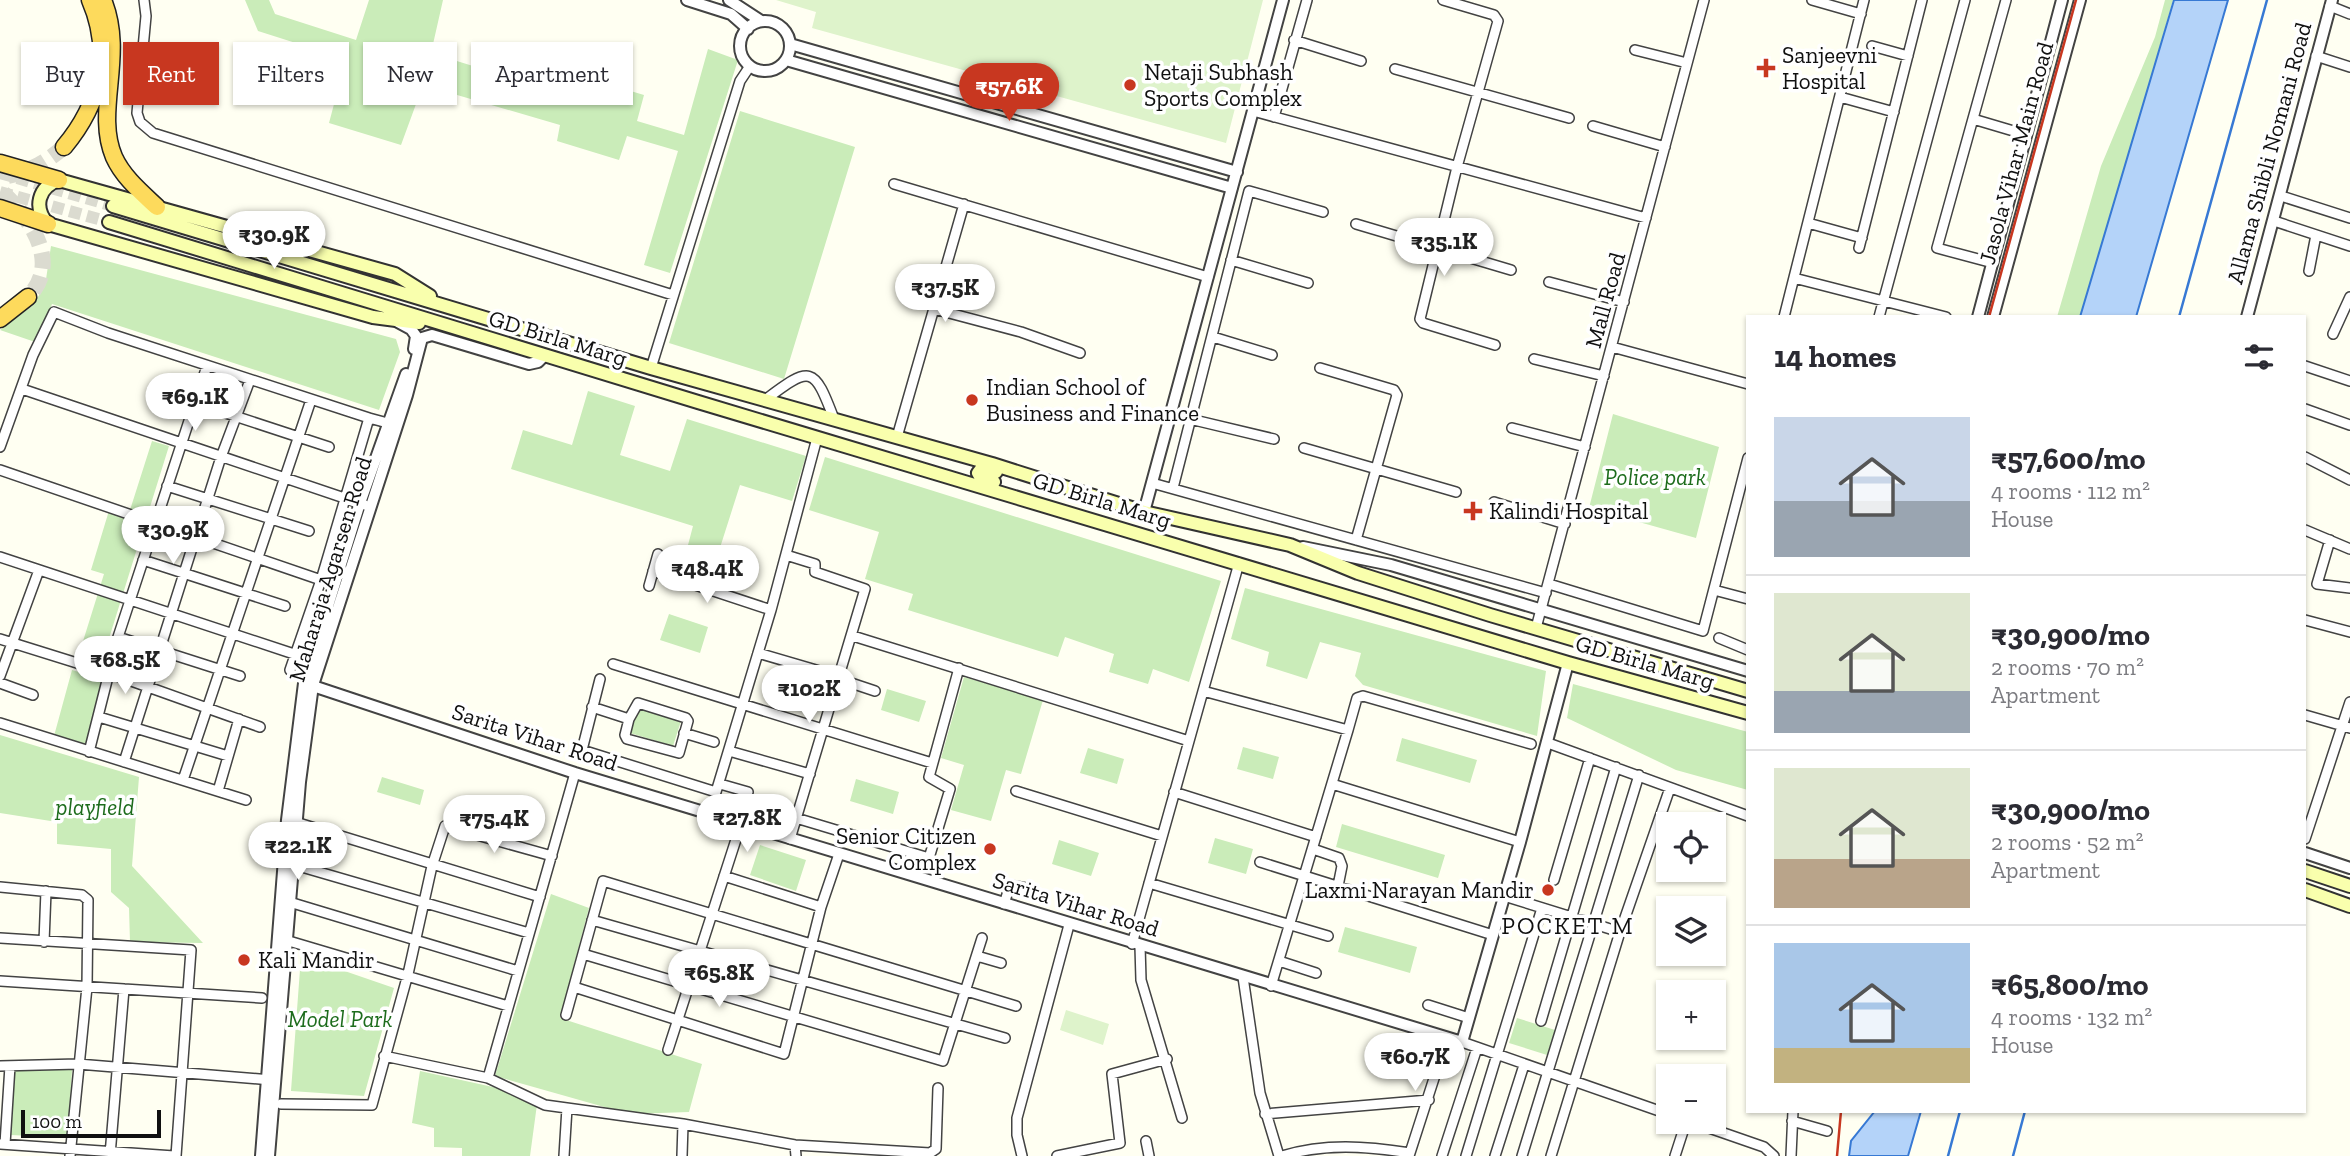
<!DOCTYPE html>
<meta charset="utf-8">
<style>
body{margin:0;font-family:"Zilla Slab",serif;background:#f2f2f3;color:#2b2b33;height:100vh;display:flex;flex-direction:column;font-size:26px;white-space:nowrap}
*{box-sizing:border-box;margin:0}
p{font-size:23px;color:#7c7c81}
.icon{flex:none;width:38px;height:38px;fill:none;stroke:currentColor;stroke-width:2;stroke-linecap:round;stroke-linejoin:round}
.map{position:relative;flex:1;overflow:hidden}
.details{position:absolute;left:1746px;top:315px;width:560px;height:798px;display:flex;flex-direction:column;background:#fff;border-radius:0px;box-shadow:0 2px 5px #0004}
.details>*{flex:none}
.banner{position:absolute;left:21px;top:42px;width:665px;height:63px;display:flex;gap:14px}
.fabs{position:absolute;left:1656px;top:812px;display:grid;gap:14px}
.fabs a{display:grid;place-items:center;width:70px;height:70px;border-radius:0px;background:#fff;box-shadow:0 2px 5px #0004;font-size:35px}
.scale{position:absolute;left:21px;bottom:18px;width:140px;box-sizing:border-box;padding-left:7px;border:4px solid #101010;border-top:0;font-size:19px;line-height:24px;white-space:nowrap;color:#101010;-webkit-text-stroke:5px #fff;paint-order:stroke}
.price{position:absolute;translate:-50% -60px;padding:0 16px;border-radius:24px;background:#fff;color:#222;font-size:23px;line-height:46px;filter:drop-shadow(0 2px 4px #0008)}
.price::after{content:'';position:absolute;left:50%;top:42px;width:21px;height:16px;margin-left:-10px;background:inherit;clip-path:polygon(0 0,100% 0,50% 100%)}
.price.selected{background:#c83720;color:#fff}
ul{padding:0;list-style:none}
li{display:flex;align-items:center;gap:21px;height:175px;padding:0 28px}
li+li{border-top:2px solid #e1e1e2}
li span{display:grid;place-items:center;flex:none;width:196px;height:140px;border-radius:0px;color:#555}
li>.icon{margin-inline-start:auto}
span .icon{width:84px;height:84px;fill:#fffc;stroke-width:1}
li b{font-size:30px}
h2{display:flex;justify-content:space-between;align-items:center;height:84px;padding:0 28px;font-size:30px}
.pill{padding:0 24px;border-radius:0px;background:#fff;box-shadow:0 2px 5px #0004;font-size:24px;line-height:63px}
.pill.selected{background:#c83720;color:#fff}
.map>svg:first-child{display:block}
</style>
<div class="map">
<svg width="2350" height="1156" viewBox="0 0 2350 1156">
<rect width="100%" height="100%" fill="#fffff2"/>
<path fill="#caecb9" d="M245 0H269L275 14 356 40 369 0H443L431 53 570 96 577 75 644 95 637 121 684 135 708 49 738 60 670 273 644 265 678 151 627 136 619 160 557 141 560 125 423 85 401 145 329 123 346 59 258 31Z
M2165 0H2173L2101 254 2087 317H2057L2101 166 2155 37Z
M740 111 855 147 784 379 669 343Z
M51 246 396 339 400 352 379 410 52 304 38 343 0 330 32 306 45 286Z
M588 391 635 406 620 455 670 471 687 419 806 456 792 501 740 485 718 554 688 545 693 526 511 469 523 430 572 445Z
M1613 414 1719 447 1696 538 1589 508Z
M152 441 169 446 102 661 79 654 104 574 91 570 111 504 130 510Z
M825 457 1221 581 1189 682 1153 669 1148 684 1109 672 1114 654 1065 637 1058 657 908 610 913 594 865 579 879 532 809 510Z
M1245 588 1546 671 1537 736 1363 685 1355 676 1361 653 1320 642 1307 679 1266 666 1269 652 1231 639Z
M669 614 708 627 700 653 660 640Z
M72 670 103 679 85 746 54 736Z
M964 677 1043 700 1021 774 1006 770 991 821 951 810 964 765 941 758Z
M1573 684 1748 732V790L1676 770 1567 718Z
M887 689 926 701 919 722 881 710Z
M638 708 681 721 673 746 630 733Z
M0 735 139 777 132 866 203 943 130 942 129 908 111 892V849L57 844V822L0 813Z
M1402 738 1477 760 1470 783 1396 761Z
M1243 747 1279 757 1273 779 1237 769Z
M1088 748 1124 759 1117 784 1080 773Z
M382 777 424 790 420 805 377 792Z
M856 779 899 792 893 814 850 801Z
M1342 824 1445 855 1438 878 1336 847Z
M1215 838 1253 849 1246 874 1208 863Z
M1059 840 1099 853 1091 876 1052 864Z
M760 845 806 860 796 891 750 875Z
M551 894 589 908 560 1018 702 1064 689 1112 629 1114 495 1076Z
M1345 927 1417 947 1410 973 1338 952Z
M301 956 394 988 364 1096 291 1091Z
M1517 1018 1555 1030 1547 1055 1509 1043Z
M15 1067 72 1070 68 1138 11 1135Z
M420 1071 538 1097 530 1156H462V1148L434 1147V1128L412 1123Z"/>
<path fill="#def3cb" d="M776 0H1263L1226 143 812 28 816 12Z
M1066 1010 1109 1024 1103 1045 1060 1030Z"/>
<path fill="#b4d3f9" stroke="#3779d4" stroke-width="2" d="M2174 0H2228L2136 317H2080Z
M1875 1111H1921L1908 1156H1849L1851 1141Z"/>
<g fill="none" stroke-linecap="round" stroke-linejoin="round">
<path stroke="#3779d4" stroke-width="2.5" d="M2179 317 2267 0
M1948 1156 1960 1111
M2013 1156 2025 1111"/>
<path stroke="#dbdbd0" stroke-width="12" stroke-dasharray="12 6" stroke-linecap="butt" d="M0 173 113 206
M0 192 109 222"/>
<path stroke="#dbdbd0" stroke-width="16" stroke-dasharray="16 8" stroke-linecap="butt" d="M8 176C31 171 46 162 64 147
M3 193C30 218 62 263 28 297"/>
<defs>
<path id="minor" d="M144 0 146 16 137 113 140 122 153 133 673 295
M1443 0 1494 15 1498 21 1457 167 1420 319 1423 323 1495 345
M1812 0 1861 14
M2330 6 2350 14
M1294 40 1361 61
M1872 46 1908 56
M1635 50 1687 63
M2316 56 2350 67
M1395 69 1569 118
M1840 97 1894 112
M1253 111 1646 218
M1274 117 1307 0
M1973 119 2027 135
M1593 126 1665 147
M894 184 1208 277
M2281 196 2350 218
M2274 221 2350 246
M1808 223 1862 238
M1356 224 1511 270
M1859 248 1922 0
M1231 260 1308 283
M1993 263 1937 248 2006 0
M2309 271 2316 235
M1794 278 1946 317
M1549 282 1624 302
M934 309 1021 332 1080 353
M1784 317 1864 0
M1879 317 1965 0
M2333 334 2350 297
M1213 337 1272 355
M1612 347 1748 384
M1534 359 1604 376
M2305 366 2350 381
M651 368 740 81 750 66
M1320 368 1394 390 1397 395 1356 540
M22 389 365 505
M765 400C811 365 814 366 834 419
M195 403 329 447
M2305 409 2350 425
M369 418 395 425
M1190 419 1274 439
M1512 428 1585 447
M897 437 964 204
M0 447 33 355 54 312 108 333 369 418 321 580 290 670
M1304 448 1456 492
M2305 457 2350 480
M0 470 321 580
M1152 483 1546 593
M167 486 309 531
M1173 488 1249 191 1323 212
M1494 502 1565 524
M2305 530 2350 549
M2330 540 2317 584 2350 588
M786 555 815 564V572L865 589 790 839
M0 557 294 654
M143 560 285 606
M653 571 771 610
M1549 584 1703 631 1748 458
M649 586 658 554
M1714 590 1748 599
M2305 620 2350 632
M1536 628 1704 0
M853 636 1189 741
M118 637 240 676
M1719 638 1748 650
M0 639 109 673 260 727
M758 653 840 677
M613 664 932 763
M0 676 39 570
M600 679 582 750 716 792 771 610 817 438
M839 679 875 691
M0 683 33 695
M1203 691 1348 730 1357 698 1363 696 1531 744
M592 707 629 719 638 703 686 718 688 721 679 753 627 739 625 735 629 719
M2305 715 2350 728
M99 717 228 756
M0 723 246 800
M684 733 714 742
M1548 743 1748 816
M729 751 810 774
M89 752 118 637 207 366
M124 762 221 457 250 380
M183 780 311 400
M720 784 748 792
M1332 784 1520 842
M218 791 239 719
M1016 791 1162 836
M1174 792 1316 837
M796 818 929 858 950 789 929 777 959 668
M292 821 540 897
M2305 839 2350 702
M1313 849 1339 858 1342 866 1338 886
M1260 862 1493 935
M288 863 529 933
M724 876 821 907
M1554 880 1590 758
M1149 883 1328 936
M0 887 82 895 88 900 87 987 70 1156
M1504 896 1620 932
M286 901 518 971
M1004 904 1010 885 1026 888
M592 920 1005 1038
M0 938 191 950 176 1156
M282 939 508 1006
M44 942 46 891
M1132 944 1239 563
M1140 946 1141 980 1182 1118
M583 954 943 1061 982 938
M977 956 1001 963
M1279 961 1316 973
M1243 977 1260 1093 1279 1156
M0 981 262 998
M1271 986 1348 730
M574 987 784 1054 821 907 839 854
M1428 1005 1469 1018
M566 1015 603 881 1016 1006
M1541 1021 1616 767
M1462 1042 1668 1114
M668 1050 741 824
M384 1056 488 1078 545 1105 683 1124 795 1145 930 1153 936 1149 938 1088
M0 1066 78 1064 271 1080
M488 1078 575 773
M281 1104 372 1105 408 974 432 866 445 826 552 856
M1265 1114 1429 1100
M1792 1121 1827 1131
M1692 1122 1764 1147 1774 1156
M1146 1141 1149 1156
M0 1144 174 1156
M5 1144 10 1066
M795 1145 796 1156
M110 1155 124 989
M564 1156 567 1108
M682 1156 683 1124
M1022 1156 1017 1135V1118L1069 925
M1057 1156 1120 1143 1112 1074 1167 1059
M1282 1156C1325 1143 1366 1146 1410 1153
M1409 1156 1447 1038
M1442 1156 1477 1048
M1466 1156 1542 908
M1495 1156 1524 1065
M1522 1156 1639 775
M1551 1156 1620 932 1670 788
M1675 1156 1686 1122
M1791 1156 1793 1111"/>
<path id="tertiary" d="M687 0 731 14 748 29
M729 0 761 21
M740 46a25 25 0 1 1 50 0a25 25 0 1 1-50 0Z
M790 44 1237 172
M786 60 1232 188
M1978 317 2062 0
M1993 317 2080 0
M2247 317 2332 0
M398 322 411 329 416 336 414 349
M1144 512 1283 0
M1303 547 1391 565 1748 671
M304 683 575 773 1462 1042 1520 842 1568 663
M2305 853 2350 868
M261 1156 287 820 304 683 360 503 406 374
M269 1156 300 782 313 685 407 395 422 338 432 335 529 364 538 362 544 356"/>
<path id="secondary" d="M113 206 651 368 992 464 1144 512 1290 545 1358 573 1490 615 1748 691
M109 222 698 402 1568 663 1748 713
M419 323 373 317 48 224C33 208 38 187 59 180L395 274 430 296
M994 482 981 478 978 473 981 469 996 472
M2305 871 2350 886
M2305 890 2350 906"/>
<path id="trunk" d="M103 0C126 56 94 110 114 157 123 177 141 192 157 207
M64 147C100 104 113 53 90 0
M0 163 59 180
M0 208 48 224
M0 319 28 297"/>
</defs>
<use href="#minor" stroke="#434343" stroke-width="12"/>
<use href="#tertiary" stroke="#434343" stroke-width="14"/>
<use href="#secondary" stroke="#323232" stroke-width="16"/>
<use href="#trunk" stroke="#212121" stroke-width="19"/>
<use href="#minor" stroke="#fff" stroke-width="9"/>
<use href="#tertiary" stroke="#fff" stroke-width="10"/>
<use href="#secondary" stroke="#f9ffad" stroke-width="12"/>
<use href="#trunk" stroke="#fdda5c" stroke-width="16"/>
<path stroke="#c83720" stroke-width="2.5" d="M1989 317 2076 0
M1837 1156 1841 1111"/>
</g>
<g fill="#c83720" stroke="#fff" stroke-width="2.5">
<path d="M1762.5 57.5h7v7h7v7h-7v7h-7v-7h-7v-7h7z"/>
<circle cx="1130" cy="85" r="7"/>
<circle cx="972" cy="400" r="7"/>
<path d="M1469.5 500.5h7v7h7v7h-7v7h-7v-7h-7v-7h7z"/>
<circle cx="990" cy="849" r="7"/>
<circle cx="1548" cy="890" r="7"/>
<circle cx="244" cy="960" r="7"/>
</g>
<g text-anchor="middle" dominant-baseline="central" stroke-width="7" stroke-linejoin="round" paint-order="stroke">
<g font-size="23" fill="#101010" stroke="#fff" text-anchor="start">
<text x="1782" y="55">Sanjeevni<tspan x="1782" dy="26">Hospital</tspan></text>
<text x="1144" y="72">Netaji Subhash<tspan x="1144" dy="26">Sports Complex</tspan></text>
<text x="986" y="387">Indian School of<tspan x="986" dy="26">Business and Finance</tspan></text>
<text x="1489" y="511">Kalindi Hospital</text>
<text x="976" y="836" text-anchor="end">Senior Citizen<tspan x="976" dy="26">Complex</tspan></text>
<text x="1534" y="890" text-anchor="end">Laxmi Narayan Mandir</text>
<text x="258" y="960">Kali Mandir</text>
</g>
<g font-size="23" fill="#101010" stroke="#fff">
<text transform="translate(2016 153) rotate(-75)">Jasola Vihar Main Road</text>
<text transform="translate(2269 153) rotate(-75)">Allama Shibli Nomani Road</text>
<text transform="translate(1605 300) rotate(-75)">Mall Road</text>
<text transform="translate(558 338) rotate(17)">GD Birla Marg</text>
<text transform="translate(1102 500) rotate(17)">GD Birla Marg</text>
<text transform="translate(330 569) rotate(-73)">Maharaja Agarsen Road</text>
<text transform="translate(1645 662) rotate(16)">GD Birla Marg</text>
<text transform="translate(535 737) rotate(18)">Sarita Vihar Road</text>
<text transform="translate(1076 904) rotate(17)">Sarita Vihar Road</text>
</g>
<g font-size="23" font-style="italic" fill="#1d6c1c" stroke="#fff">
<text x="1655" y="477">Police park</text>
<text x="95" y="807">playfield</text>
<text x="340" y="1019">Model Park</text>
</g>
<g font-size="24" letter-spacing="2" fill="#101010" stroke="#fff">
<text x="1568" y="925">POCKET M</text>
</g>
</g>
</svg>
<div class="fabs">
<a><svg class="icon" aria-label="locate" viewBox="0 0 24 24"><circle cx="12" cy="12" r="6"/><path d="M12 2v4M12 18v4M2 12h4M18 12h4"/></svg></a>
<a><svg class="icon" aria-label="layers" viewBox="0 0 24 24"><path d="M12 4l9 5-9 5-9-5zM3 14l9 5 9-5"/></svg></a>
<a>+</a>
<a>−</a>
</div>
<div class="scale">100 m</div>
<b class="price selected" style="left:1009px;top:123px">₹57.6K</b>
<b class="price" style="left:274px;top:271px">₹30.9K</b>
<b class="price" style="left:1444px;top:278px">₹35.1K</b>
<b class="price" style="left:945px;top:324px">₹37.5K</b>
<b class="price" style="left:195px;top:433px">₹69.1K</b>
<b class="price" style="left:173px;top:566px">₹30.9K</b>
<b class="price" style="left:707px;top:605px">₹48.4K</b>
<b class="price" style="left:125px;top:696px">₹68.5K</b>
<b class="price" style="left:809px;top:725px">₹102K</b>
<b class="price" style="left:747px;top:854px">₹27.8K</b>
<b class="price" style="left:494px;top:855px">₹75.4K</b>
<b class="price" style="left:298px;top:882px">₹22.1K</b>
<b class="price" style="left:719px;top:1009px">₹65.8K</b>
<b class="price" style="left:1415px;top:1093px">₹60.7K</b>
<div class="banner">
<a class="pill">Buy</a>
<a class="pill selected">Rent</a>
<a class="pill">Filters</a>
<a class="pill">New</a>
<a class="pill">Apartment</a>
</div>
<section class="details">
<h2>14 homes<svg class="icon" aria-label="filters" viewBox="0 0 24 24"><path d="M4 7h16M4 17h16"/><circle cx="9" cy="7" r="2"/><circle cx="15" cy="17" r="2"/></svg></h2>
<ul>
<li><span style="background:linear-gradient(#c9d6e8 60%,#9aa5b1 0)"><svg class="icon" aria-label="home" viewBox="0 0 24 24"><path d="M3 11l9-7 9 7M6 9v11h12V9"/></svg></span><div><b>₹57,600/mo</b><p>4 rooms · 112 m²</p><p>House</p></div></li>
<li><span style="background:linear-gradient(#dfe7d0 70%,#9aa5b1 0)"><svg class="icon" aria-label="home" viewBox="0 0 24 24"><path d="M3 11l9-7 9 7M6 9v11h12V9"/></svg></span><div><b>₹30,900/mo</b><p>2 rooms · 70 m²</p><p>Apartment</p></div></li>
<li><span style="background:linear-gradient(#dfe7d0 65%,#b9a48a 0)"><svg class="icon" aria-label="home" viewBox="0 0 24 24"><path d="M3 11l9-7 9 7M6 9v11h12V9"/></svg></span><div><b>₹30,900/mo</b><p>2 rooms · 52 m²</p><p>Apartment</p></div></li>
<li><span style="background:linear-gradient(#a9c7e8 75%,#c2b280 0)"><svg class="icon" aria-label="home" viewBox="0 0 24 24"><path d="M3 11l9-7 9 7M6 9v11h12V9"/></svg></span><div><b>₹65,800/mo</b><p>4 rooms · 132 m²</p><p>House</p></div></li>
</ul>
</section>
</div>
